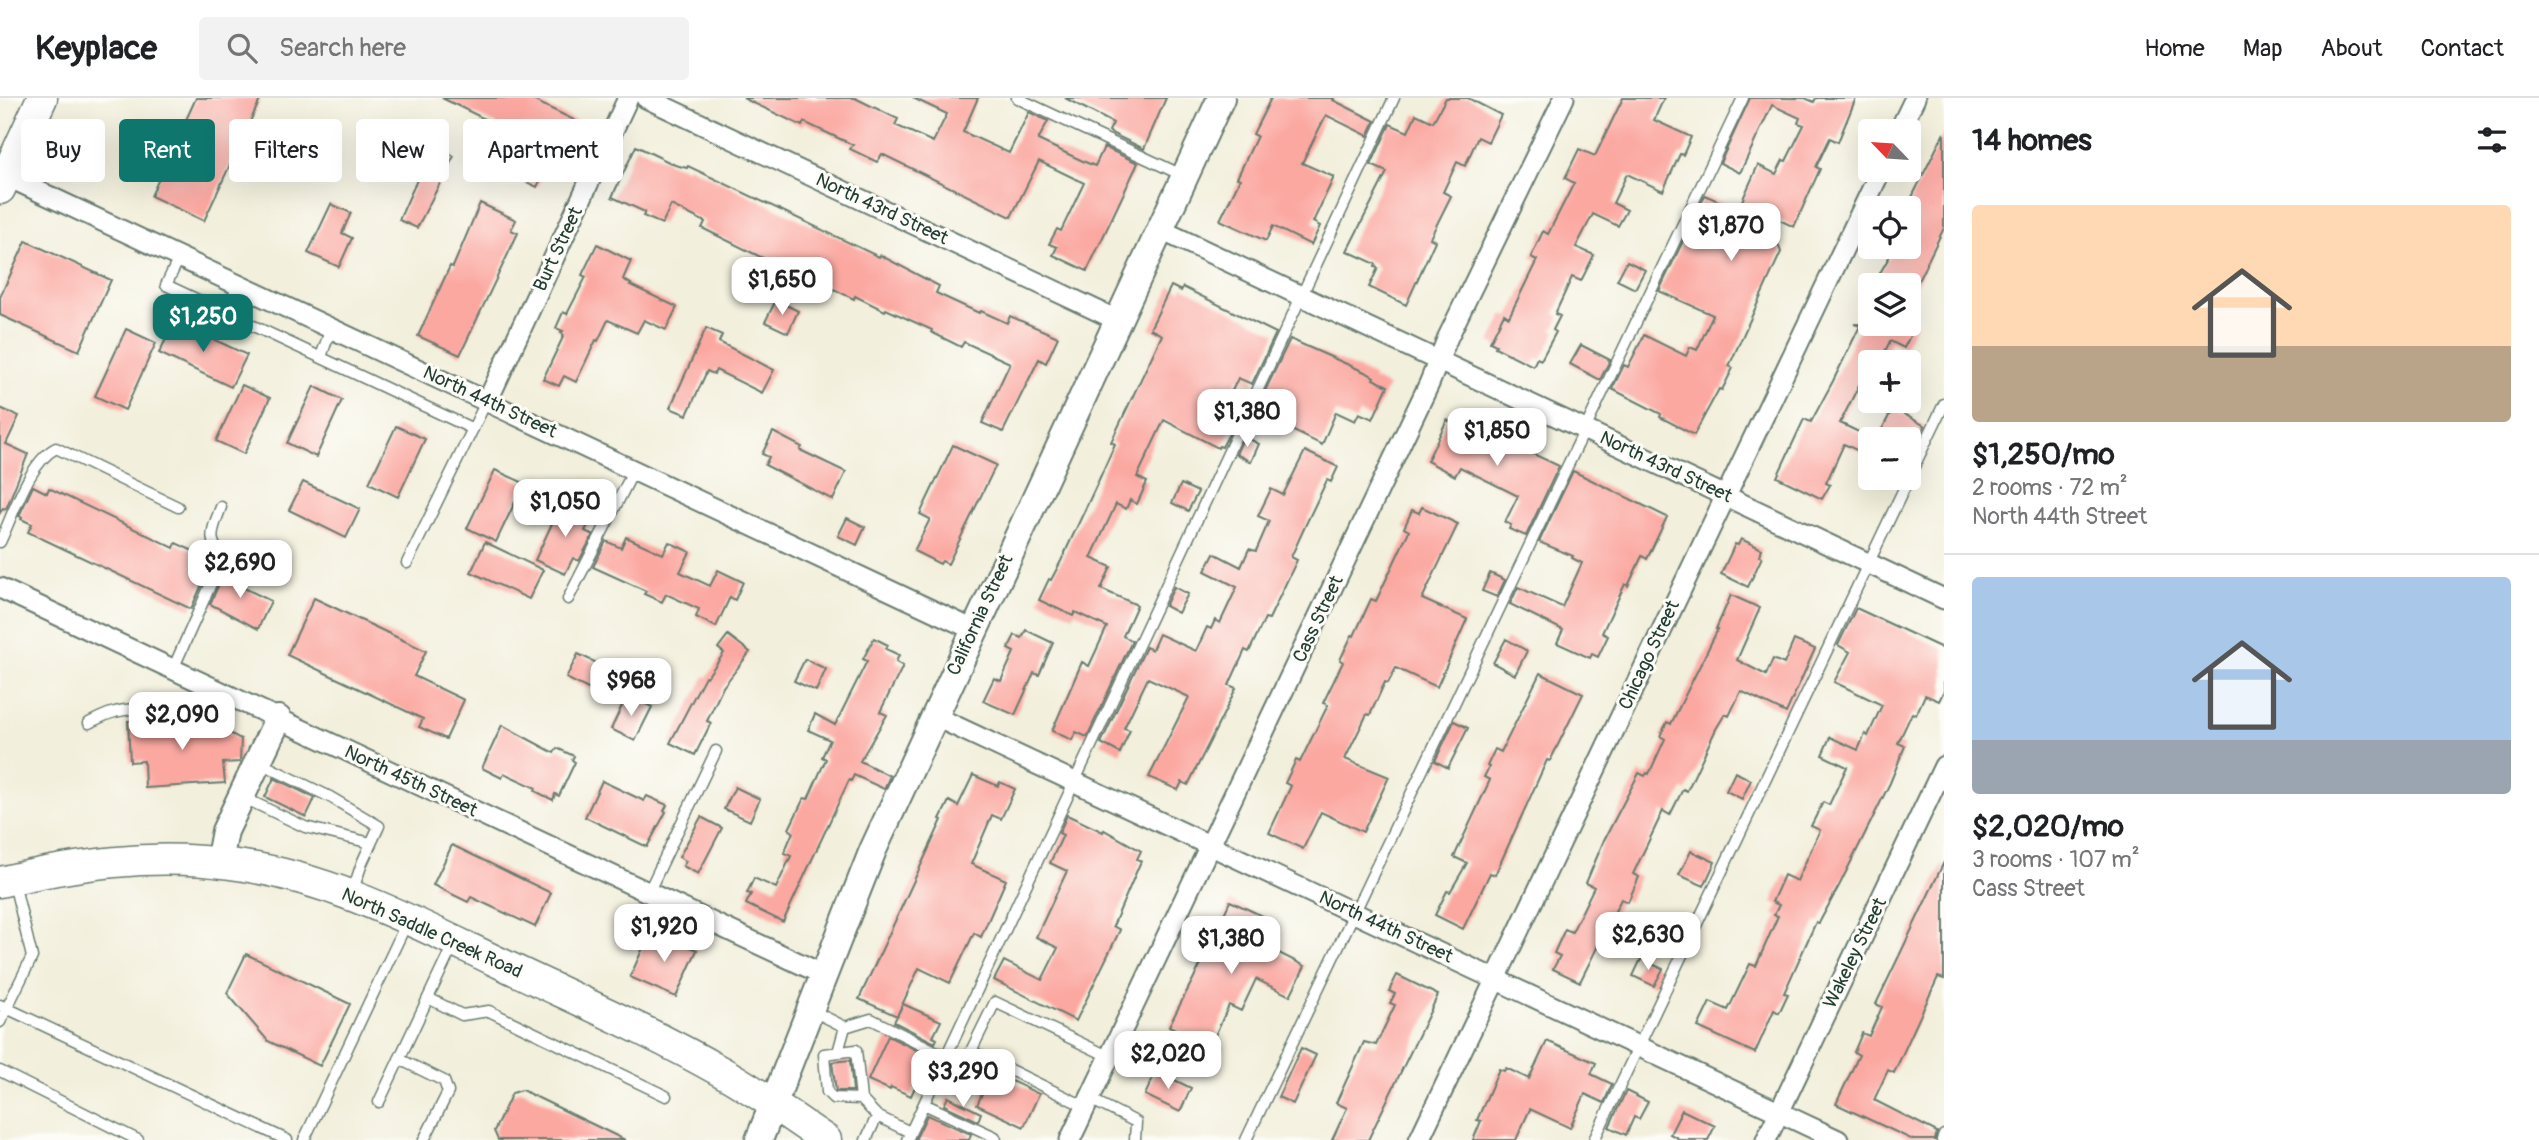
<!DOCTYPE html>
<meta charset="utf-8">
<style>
body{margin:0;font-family:Pangolin,sans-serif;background:#f2f2f2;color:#202124;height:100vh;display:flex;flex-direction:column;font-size:26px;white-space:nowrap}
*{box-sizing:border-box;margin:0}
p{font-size:23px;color:#757577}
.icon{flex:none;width:38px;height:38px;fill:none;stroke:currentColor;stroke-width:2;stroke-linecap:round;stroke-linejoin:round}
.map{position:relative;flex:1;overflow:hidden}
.sheet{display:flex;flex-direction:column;background:#fff;width:595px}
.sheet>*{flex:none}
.banner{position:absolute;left:21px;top:21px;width:665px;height:63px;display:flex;gap:14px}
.needle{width:46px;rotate:295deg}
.tools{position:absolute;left:1858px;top:21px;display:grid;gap:14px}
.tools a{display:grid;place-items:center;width:63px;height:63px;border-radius:7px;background:#fff;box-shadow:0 7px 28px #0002;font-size:35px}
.price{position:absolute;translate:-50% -60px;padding:0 16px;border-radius:14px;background:#fff;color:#222;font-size:23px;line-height:46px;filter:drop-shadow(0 2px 4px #0008)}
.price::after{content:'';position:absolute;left:50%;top:42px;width:21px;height:16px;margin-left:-10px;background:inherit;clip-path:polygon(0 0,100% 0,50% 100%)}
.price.selected{background:#0f766e;color:#fff}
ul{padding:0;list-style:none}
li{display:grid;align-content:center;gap:14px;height:371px;padding:0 28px}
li+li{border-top:2px solid #e0e0e0}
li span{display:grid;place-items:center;height:217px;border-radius:7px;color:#555}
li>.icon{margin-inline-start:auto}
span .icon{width:126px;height:126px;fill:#fffc;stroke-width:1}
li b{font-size:30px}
h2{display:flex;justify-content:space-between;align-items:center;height:84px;padding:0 28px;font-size:30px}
.chip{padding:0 24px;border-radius:7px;background:#fff;box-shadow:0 7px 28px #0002;font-size:24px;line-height:63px}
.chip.selected{background:#0f766e;color:#fff}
header{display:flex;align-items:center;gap:42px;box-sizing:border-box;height:98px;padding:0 35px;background:#fff;border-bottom:2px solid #e0e0e0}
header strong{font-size:33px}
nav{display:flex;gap:38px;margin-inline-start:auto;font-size:24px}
.search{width:490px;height:63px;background:#f2f2f2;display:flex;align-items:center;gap:18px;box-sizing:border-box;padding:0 24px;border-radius:7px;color:#757577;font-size:26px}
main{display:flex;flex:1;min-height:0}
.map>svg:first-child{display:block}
</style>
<header>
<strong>Keyplace</strong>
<div class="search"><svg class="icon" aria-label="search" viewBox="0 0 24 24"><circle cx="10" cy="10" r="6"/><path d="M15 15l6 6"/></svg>Search here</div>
<nav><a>Home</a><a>Map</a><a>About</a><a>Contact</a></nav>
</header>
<main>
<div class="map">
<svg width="1944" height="1042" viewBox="0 0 1944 1042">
<rect width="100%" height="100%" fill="#fdfcf7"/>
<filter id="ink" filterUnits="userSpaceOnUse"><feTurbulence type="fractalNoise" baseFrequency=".0143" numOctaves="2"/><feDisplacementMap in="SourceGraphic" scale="14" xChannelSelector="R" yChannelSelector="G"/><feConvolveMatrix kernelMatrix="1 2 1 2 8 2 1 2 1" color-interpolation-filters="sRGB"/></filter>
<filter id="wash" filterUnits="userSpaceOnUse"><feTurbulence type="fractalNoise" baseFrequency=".00686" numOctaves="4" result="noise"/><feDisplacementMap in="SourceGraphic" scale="28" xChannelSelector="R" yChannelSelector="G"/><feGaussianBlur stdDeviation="1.57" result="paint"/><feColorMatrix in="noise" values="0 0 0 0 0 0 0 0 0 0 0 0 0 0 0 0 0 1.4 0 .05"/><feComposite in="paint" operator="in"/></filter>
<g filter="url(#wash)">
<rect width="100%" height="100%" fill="#f2efdc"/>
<g id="blocks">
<path fill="#fba8a1" d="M196 0H261L204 123 151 98Z
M442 0H529L576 23 554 68 549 66 537 89 518 80 529 55 498 40 500 37 494 35 497 27Z
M743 0H855L898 21 895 27 933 44 947 16 913 0H978L963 34 1009 55 1029 14 1048 23 1038 42 1085 64 1095 68 1104 49 1138 65 1087 173 1053 157 1057 149 1049 146 1057 131 1061 133 1084 85 1039 63 1011 119 882 56 877 64 850 51 853 47 804 24 802 28Z
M1065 0H1166L1144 51 1111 35 1109 33 1113 25Z
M1271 0H1334L1333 2 1375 23 1368 38 1326 17 1302 65 1334 79 1313 124 1320 128 1311 147 1273 128 1266 143 1220 122 1240 81 1237 80 1257 38 1253 36Z
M1446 0H1468L1501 17 1488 44 1478 39 1465 68 1457 64 1443 94 1451 98 1430 140 1435 143 1406 207 1369 189 1378 170 1375 169 1376 166 1347 153 1387 74 1371 67 1390 26 1408 34 1416 16 1433 24Z
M1623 0H1664L1654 22 1691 39 1683 57 1680 56 1663 93 1627 76 1613 105 1627 112 1618 128 1593 116 1576 149 1594 157 1581 183 1572 179 1555 216 1560 218 1553 232 1556 234 1541 262 1537 260 1533 268 1495 249 1496 247 1490 244 1504 216 1509 219 1537 162 1531 159 1543 133 1548 136 1574 85 1565 80 1579 51 1595 58Z
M1750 0H1805L1814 4 1816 0H1856L1838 44 1830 40 1816 69 1820 71 1794 129 1767 116 1781 154 1729 268 1733 270 1722 292 1719 291 1694 337 1660 319 1661 316 1612 291 1624 267 1628 269 1644 237 1686 258 1690 249 1697 252 1713 217 1659 193 1705 97 1738 112 1758 67 1776 76 1783 62 1786 63 1804 27 1798 25 1800 20 1772 7 1740 75 1720 65Z
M1944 35V130L1916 187H1877L1879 181 1877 180 1895 149H1909V105Z
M429 46 454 58 417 130 399 122 425 64 421 62Z
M636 48 675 67 687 70 688 68 879 159 880 157 939 188 936 195 979 215 981 213 1007 225 1010 218 1058 239 1046 265 1039 261 1003 334 982 325 1010 265 964 244 961 249 931 234 932 232 886 211 885 213 855 198 854 201 780 165 779 168 702 130 705 124 671 107 662 126 643 118 645 114 612 99Z
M480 105 516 122 511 132 518 135 460 257 418 238 450 168 453 169Z
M331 106 351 115 342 135 352 140 339 169 308 155Z
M26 143 111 182 79 253 0 217V199Z
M597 146 631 163 623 181 631 186 630 187 677 209 666 232 644 222 637 235 608 222 598 243 596 242 576 284 564 278 559 288 543 281 564 237 561 235 563 233 556 230 563 214 567 216 586 179 582 177Z
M1627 163 1645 172 1635 191 1617 182Z
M1171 188 1181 193 1183 189 1276 235 1252 286 1238 280 1217 325 1231 332 1222 349 1219 348 1218 350 1164 322 1137 379 1147 384 1137 406 1130 402 1126 411 1116 406 1091 460 1111 469 1101 491 1137 507 1123 538 1132 543 1087 639 1076 634 1072 642 1052 633 1082 564 1089 568 1107 529 1075 514 1073 518 1039 502 1049 481 1051 482 1061 463 1097 386 1115 346 1111 344 1162 237 1150 231Z
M776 202 798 213 788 235 765 224Z
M175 223 247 257 231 289 159 255Z
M1854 226H1916L1904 250 1890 243 1880 264H1871V288L1861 283 1840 325 1871 340V359L1844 346 1826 385 1830 387 1822 401 1777 379 1804 321 1811 324 1833 283 1860 228Z
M706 230 722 237 719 244 774 272 762 295 716 272 714 276 707 273 687 317 670 310Z
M126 231 156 245 125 312 95 298Z
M1290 241 1367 275 1374 279 1373 281 1388 288 1373 321 1359 315 1355 323 1336 314 1322 347 1261 317 1271 295 1265 293Z
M1581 247 1610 262 1600 282 1570 266Z
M242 287 270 300 244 356 216 343Z
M314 288 342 302 316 359 287 345Z
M0 310 19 318 6 346 28 356 6 411 3 410 0 415Z
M1893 310 1925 328 1919 341H1877Z
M1447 322 1458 328 1461 322 1559 368 1526 438 1509 431 1511 427 1505 424 1518 398 1460 369 1455 378 1427 363Z
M396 328 425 341 398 399 369 385Z
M773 334 802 349 800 352 846 374 833 402 765 367 769 359 762 356Z
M1244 338 1259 346 1251 364 1236 356Z
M953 347 996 367 948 466 942 463 940 466 914 453 930 421 920 416Z
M1305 353 1338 369 1331 384 1327 382 1307 424 1291 459 1297 462 1269 521 1265 520 1249 554 1245 552 1229 587 1236 590 1224 615 1188 687 1182 684 1178 692 1149 679 1189 599 1148 580 1124 630 1130 632 1120 655 1101 645 1146 549 1152 552 1159 536 1196 553 1207 529 1211 531 1215 522 1220 525 1237 489 1205 473 1214 455 1241 469 1249 451 1256 453 1269 423 1258 418 1271 391 1283 397Z
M495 372 524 385 496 444 467 430Z
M1573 373 1667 419 1647 461 1642 458 1628 488 1625 486 1602 535 1608 538 1598 559 1592 556 1590 560 1557 545 1563 532 1510 506 1518 489 1562 509 1582 465 1572 460 1573 458 1539 444Z
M303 384 360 411 346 440 289 412Z
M1181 386 1198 394 1188 413 1172 405Z
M33 388 47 395 49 390 174 450 176 445 213 462 191 511 28 434 32 426 21 421 22 419 19 418Z
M562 404 592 418 585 433 593 437 579 463 573 460 565 476 535 462Z
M1422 409 1458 426 1422 501 1467 521 1437 589 1396 570 1388 585 1385 584 1370 617 1367 616 1345 661 1389 679 1363 734 1321 714 1303 751 1269 735 1291 688 1285 685 1296 662 1300 664 1328 607 1323 605 1343 564 1340 562 1352 537 1354 538 1371 501 1376 503 1409 433 1404 430 1412 412 1419 415Z
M847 420 865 429 857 447 838 438Z
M626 439 663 456 669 444 690 454 680 474 710 488 718 472 743 484 735 502 730 499 716 529 696 519 699 511 666 496 662 504 644 496 646 493 593 469 606 443 621 450Z
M1741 441 1762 451 1759 458 1762 459 1748 489 1721 476 1735 446 1738 447Z
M485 444 543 472 529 501 471 474Z
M226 470 248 481 244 490 271 503 258 531 210 506Z
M1490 475 1505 482 1497 499 1482 493Z
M1174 489 1188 496 1178 515 1165 508Z
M1731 497 1760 510 1737 562 1766 577 1773 561 1784 566 1794 542 1815 551 1786 615 1741 593 1729 618 1725 616 1716 631 1687 693 1683 691 1670 717 1663 713 1633 776 1639 779 1628 804 1621 801 1580 884 1553 871 1560 858 1554 855 1565 831 1572 834 1594 789 1586 785 1604 742 1639 675 1645 678 1647 675 1649 676 1665 641 1660 638 1667 624 1671 626 1718 531H1716Z
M314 500 426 553 414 578 464 602 446 641 419 629 423 621 287 557Z
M1856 510 1944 551V593L1939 603 1925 597 1916 617 1912 615 1898 645 1905 648 1890 685 1840 786 1819 825 1816 824 1784 895 1788 896 1779 915 1774 912 1755 955 1698 929 1710 904 1728 912 1750 866 1756 868 1778 818 1774 817 1779 807 1772 804 1784 777 1797 783 1820 732 1811 728 1823 704 1829 707 1847 669 1822 657 1830 639 1858 652 1865 636 1868 638 1882 607 1834 584 1850 554 1838 547Z
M1026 532 1053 545 1039 577 1034 575 1015 617 983 603 994 580 1001 583 1014 554 1008 551 1015 537 1022 540Z
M728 537 750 554 723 589 707 623 711 625 695 657 670 645 705 578 707 579 724 555 718 550Z
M874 540 888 547 886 551 899 557 896 564 903 568 880 614 887 617 860 663 890 678 884 691 854 677 851 683 849 682 783 824 746 806 751 796 747 795 754 780 776 790 791 758 784 755 793 734 789 731 804 700 808 701 826 661 822 659 830 642 808 632 815 616 835 627 867 563 863 561Z
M1506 541 1527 553 1515 577 1493 565Z
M578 556 601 567 590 592 566 580Z
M805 561 826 571 816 593 794 583Z
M1540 575 1583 596 1550 663 1547 662 1495 777 1490 775 1463 831 1435 817 1447 793 1450 794 1467 765 1454 759 1490 682 1484 679 1489 669 1487 668 1495 651 1501 654Z
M627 597 652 609 635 643 611 631Z
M202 619 203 633 222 631 241 641 240 664 223 665 225 685 145 690 144 663 130 664 128 623Z
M1454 623 1468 630 1448 670 1435 663Z
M502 627 554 655 557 650 574 658 572 662 575 664 559 698 555 696 553 702 535 693 536 690 504 675 502 680 482 670Z
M1735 674 1751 682 1742 701 1726 693Z
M973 677 998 688 1000 684 1015 691 1001 721 992 717 971 766 1006 782 981 839 974 835 950 885 919 870 897 918 859 901 942 722 940 721 949 703 958 708Z
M274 680 315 700 306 719 265 699Z
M602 683 644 703 647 698 667 707 664 713 666 714 647 749 585 719Z
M735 689 760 701 750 723 724 711Z
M1067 717 1103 734 1104 732 1141 753 1137 761 1141 763 1113 828 1120 832 1076 923 994 882 1004 863 1042 882 1058 850 1036 839 1067 773 1050 765 1063 737 1059 735Z
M701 719 722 730 698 776 683 768 686 763 679 759Z
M452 747 551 795 535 829 471 799 468 804 433 787Z
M1691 753 1715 764 1704 788 1679 777Z
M1944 764V881L1938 879 1894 975 1888 972 1874 1002 1937 1034 1935 1042H1913L1836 1006 1859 957 1854 954 1862 935 1869 938 1882 909 1876 906Z
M1230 803 1267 820 1262 830 1267 831 1261 846 1305 868 1290 898 1256 881 1241 913 1229 907 1212 944 1219 947 1211 964 1192 955 1199 942 1169 928 1204 860 1201 859 1212 835 1215 836Z
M651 832 697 852 676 899 630 879Z
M246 856 350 906 320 968 268 943 227 895Z
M1641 861 1663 871 1654 888 1633 878Z
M1397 877 1438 897 1368 1042H1332L1347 1010 1336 1005 1364 944 1376 947 1395 907 1390 905 1395 896 1389 893Z
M903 906 941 923 933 939 937 941 935 945 894 924Z
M888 938 929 958 911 998 891 989 890 992 868 982Z
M1547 943 1596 965 1591 976 1612 986 1604 1005 1585 996 1570 1030 1530 1011 1516 1042H1473L1481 1023 1477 1022 1499 971 1504 973 1506 970 1529 981Z
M1301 950 1316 957 1293 1006 1278 999Z
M850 962 853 993H836L832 964Z
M1156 973 1191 990 1180 1014 1145 997Z
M992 974 1039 996 1024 1029 977 1007Z
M522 992 625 1042H498L494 1033 512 995Z
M1626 993 1648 1004 1639 1021 1634 1019 1626 1037 1609 1029Z
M948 999 981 1015 978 1023 944 1007Z
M1682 1012 1715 1028 1708 1042H1681L1670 1036Z
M927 1017 971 1036 969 1042H915Z"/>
</g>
</g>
<g filter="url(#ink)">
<use href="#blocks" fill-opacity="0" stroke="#697b6f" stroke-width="2"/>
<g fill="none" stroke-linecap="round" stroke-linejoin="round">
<defs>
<path id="lane" d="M1017 0 1184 78
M180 158 166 187 473 331
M225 216 239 186
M321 259 331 230
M1909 379 1944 306
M0 444C13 417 29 364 56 350L178 409
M407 465 487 302
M568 501 634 372
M173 571 221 463C219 453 215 450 213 443 210 433 218 418 221 409
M89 625C97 621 106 616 115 614 146 606 185 615 209 588
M258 664 330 699 379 728 362 765 352 795
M242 699 305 729 371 745
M648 795 716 653
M428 900 462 917 489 913 666 998
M0 907 287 1042
M811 912 845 929
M0 924 32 859 14 785
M838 954 845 929 871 921 945 958
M399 961 444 983 448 994 424 1042
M0 973 138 1042
M861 1001 856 952 824 956 827 994 833 1000 861 1001 877 1018
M1090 1001 1136 1024 1135 1042
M379 1004 453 847
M924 1006 995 1039 996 1042
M1086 1009 971 953 995 904 1110 959
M304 1042 407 824
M866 1042 877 1018 910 1034
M907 1042 1394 0
M1246 1042 1743 0
M1594 1042 1909 380
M1942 1042 1944 1037"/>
<path id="street" d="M646 0 1117 222
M1899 33 1915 0
M6 78 974 532
M1159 131 1944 501
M488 302 628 0
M0 490 822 876
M934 618 1838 1042
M1070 1042 1429 286 1448 239 1564 0
M1419 1042 1881 72
M1766 1042 1944 668"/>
<path id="secondary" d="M219 764 225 733 278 621
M759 1042 873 752 1221 0"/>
<path id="primary" d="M0 91 42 0
M0 784C75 766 153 755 230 766 328 778 414 824 502 866 575 901 650 933 720 973 757 993 791 1019 826 1042"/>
</defs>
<use href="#lane" stroke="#697b6f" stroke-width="13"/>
<use href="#street" stroke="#697b6f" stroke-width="23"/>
<use href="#secondary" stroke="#697b6f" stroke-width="30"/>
<use href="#primary" stroke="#697b6f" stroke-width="33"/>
<use href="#lane" stroke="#fff" stroke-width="10"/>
<use href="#street" stroke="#fff" stroke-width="19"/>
<use href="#secondary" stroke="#fff" stroke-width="26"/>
<use href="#primary" stroke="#fff" stroke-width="30"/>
</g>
</g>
<g text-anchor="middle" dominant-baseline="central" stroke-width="6" stroke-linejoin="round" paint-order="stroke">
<g font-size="19" fill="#1f3d34" stroke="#fdfcf7">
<text transform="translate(882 111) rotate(25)">North 43rd Street</text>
<text transform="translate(558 151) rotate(-65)">Burt Street</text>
<text transform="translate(490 304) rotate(25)">North 44th Street</text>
<text transform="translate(1666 369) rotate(25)">North 43rd Street</text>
<text transform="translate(980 517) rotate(-65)">California Street</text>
<text transform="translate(1318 521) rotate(-65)">Cass Street</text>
<text transform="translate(1649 557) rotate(-65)">Chicago Street</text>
<text transform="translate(411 683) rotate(25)">North 45th Street</text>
<text transform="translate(1386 829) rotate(25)">North 44th Street</text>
<text transform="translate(432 835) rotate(24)">North Saddle Creek Road</text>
<text transform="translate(1855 855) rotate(-64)">Wakeley Street</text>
</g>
</g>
</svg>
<div class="tools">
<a><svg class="needle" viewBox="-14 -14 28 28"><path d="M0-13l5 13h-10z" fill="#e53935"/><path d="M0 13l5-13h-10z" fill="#757577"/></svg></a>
<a><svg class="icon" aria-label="locate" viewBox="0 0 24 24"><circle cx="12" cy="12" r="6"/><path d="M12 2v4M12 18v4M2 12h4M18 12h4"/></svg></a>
<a><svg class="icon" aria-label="layers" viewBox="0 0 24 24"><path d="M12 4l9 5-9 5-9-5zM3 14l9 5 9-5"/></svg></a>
<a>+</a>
<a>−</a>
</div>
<b class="price" style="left:1731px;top:165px">$1,870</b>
<b class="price" style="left:782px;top:219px">$1,650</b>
<b class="price selected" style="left:203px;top:256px">$1,250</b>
<b class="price" style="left:1247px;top:351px">$1,380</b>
<b class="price" style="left:1497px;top:370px">$1,850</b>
<b class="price" style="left:565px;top:441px">$1,050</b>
<b class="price" style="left:240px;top:502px">$2,690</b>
<b class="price" style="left:631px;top:620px">$968</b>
<b class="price" style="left:182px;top:654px">$2,090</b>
<b class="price" style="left:664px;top:866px">$1,920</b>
<b class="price" style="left:1648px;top:874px">$2,630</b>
<b class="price" style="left:1231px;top:878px">$1,380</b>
<b class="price" style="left:1168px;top:993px">$2,020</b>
<b class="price" style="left:963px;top:1011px">$3,290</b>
<div class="banner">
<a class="chip">Buy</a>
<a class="chip selected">Rent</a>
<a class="chip">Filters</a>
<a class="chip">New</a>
<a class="chip">Apartment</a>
</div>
</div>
<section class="sheet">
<h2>14 homes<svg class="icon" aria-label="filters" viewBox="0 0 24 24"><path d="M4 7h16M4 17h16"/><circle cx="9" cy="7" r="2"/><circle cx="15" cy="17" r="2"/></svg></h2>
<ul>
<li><span style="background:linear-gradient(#ffd9b3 65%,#b9a48a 0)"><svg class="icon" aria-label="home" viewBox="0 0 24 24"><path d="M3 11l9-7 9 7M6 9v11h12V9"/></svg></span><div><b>$1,250/mo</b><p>2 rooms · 72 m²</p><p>North 44th Street</p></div></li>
<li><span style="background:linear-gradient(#a9c7e8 75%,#9aa5b1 0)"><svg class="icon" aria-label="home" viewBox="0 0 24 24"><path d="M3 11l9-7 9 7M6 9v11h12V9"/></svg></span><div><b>$2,020/mo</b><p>3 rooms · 107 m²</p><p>Cass Street</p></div></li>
</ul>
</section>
</main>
